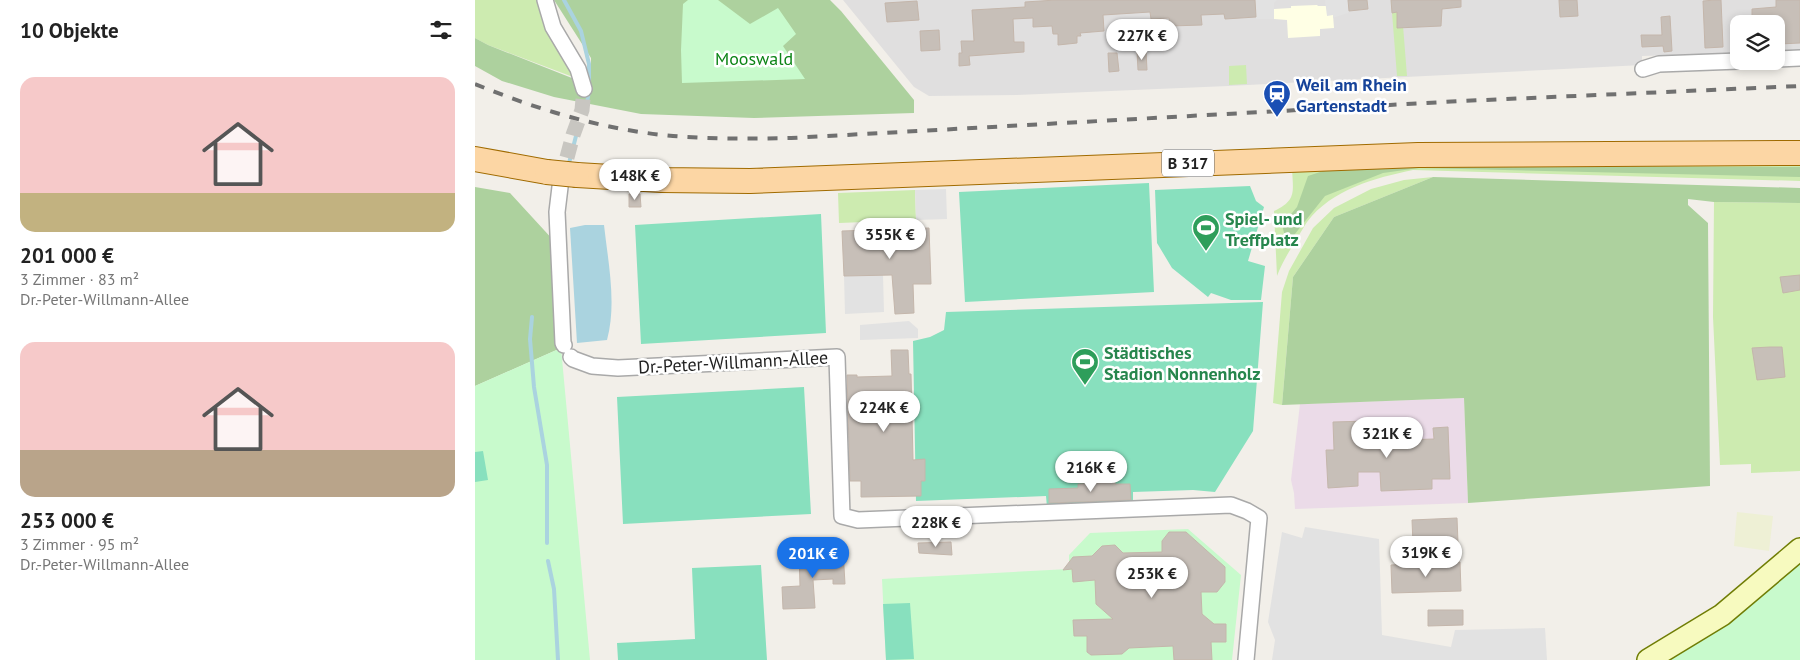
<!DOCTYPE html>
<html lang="de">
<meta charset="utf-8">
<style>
body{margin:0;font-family:"PT Sans",sans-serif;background:#f2f2f2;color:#222;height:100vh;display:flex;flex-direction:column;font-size:19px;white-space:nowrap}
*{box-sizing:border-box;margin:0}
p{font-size:16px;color:#767676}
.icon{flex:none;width:28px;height:28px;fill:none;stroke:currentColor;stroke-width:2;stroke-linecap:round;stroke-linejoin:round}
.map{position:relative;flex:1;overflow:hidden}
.drawer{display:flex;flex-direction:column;background:#fff;width:475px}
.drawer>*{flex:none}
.fabs{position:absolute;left:1255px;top:15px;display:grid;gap:10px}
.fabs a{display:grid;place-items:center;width:55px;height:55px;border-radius:10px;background:#fff;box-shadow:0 2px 8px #0003;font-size:25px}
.price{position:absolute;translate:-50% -42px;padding:0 11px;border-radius:18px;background:#fff;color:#222;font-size:16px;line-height:32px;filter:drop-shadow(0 1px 2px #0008)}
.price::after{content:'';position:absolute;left:50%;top:30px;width:15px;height:11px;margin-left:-8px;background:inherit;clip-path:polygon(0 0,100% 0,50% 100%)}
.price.on{background:#1a73e8;color:#fff}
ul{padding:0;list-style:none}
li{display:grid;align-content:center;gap:10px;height:265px;padding:0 20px}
li span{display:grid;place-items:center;height:155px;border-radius:15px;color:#555}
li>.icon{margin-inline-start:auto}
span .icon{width:90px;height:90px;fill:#fffc;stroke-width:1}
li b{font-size:21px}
h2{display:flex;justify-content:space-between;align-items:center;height:60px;padding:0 20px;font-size:21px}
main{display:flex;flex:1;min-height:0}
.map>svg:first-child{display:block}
</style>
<main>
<section class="drawer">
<h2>10 Objekte<svg class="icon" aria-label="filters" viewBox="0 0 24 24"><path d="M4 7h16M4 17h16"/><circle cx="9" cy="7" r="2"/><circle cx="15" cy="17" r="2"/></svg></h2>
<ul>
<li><span style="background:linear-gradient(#f6c9c9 75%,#c2b280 0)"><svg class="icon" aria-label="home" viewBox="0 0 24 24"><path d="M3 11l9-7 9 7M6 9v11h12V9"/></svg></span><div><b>201 000 €</b><p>3 Zimmer · 83 m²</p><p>Dr.-Peter-Willmann-Allee</p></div></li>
<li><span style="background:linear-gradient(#f6c9c9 70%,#b9a48a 0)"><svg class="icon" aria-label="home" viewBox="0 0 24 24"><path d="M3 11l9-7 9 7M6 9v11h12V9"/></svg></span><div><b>253 000 €</b><p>3 Zimmer · 95 m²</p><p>Dr.-Peter-Willmann-Allee</p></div></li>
</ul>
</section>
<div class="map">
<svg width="1325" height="660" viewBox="0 0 1325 660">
<rect width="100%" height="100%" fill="#f2efe9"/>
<path fill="#e0dfdf" d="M368 0H1325V50L1301 51V24H1264V53L1167 56V65L753 86 542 95 454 96 439 87Z"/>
<path fill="#ebdbe8" d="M989 398 993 503 820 509 819 493 816 480 825 404Z"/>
<path fill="#ffffe5" d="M842 5 843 6H852V15H858L859 28 845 29V36L813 38 812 20 799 19V9L816 8V6Z"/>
<path fill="#eef0d5" d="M1262 512 1298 516 1294 551 1259 546Z"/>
<path fill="#cdebb0" d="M0 0H63L98 77 13 45 0 38Z
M916 0H926L932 76H922Z
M771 65 772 84 754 85V66Z
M1325 164V181L938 170C900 178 857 189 832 222 828 228 824 235 820 242 813 253 807 263 802 276L799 211C822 200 818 192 817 168Z
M958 177 859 217 818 277 807 405 798 403 807 292 814 271 838 228 859 208 896 189 929 180Z
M440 190 441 220 364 223 363 193Z
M1239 202 1325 203V471L1276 473V464L1245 465 1238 317Z"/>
<path fill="#add19e" d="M79 0H355L366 11 439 100V113L279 118 166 114 79 97 27 81 0 66V38L13 45 107 82 116 80V58Z
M947 166 1325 167V177L944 168 908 173 850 196 812 244 807 225 822 207 833 176 851 170Z
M958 177 1325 188V203L1239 202 1213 199V205L1233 223 1235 486 993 503 989 398 807 405 818 277 859 217Z
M0 187 35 193 80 242 86 348 0 386Z"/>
<path fill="#c8facc" d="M213 0H243L275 24 303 8 321 34 308 46 330 79 207 83 206 50 208 4Z
M86 348 115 660H0V386Z
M713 529 766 575 757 660H411L407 579 594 569V555L615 533Z
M1325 561V660H1175Z"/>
<path fill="#88e0be" d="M674 183 679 292 490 302 484 192Z
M775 186 781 201 789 207 773 261 790 266 786 300H756L736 293 733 297 697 268 682 243 680 190Z
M346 214 351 333 166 344 160 225Z
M788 302 778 431 740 492 718 490 658 492V504L572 507 571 496 441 501 438 341 455 337 469 330 471 312Z
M329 387 336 514 148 524 142 397Z
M8 451 13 480 0 482V452Z
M286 565 292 660H143L142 643 220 639 217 568Z
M435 603 439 659 411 660 408 604Z"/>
<path fill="#e2e2e2" d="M780 0H802L799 3V19H781Z
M850 0H873V13L858 18V15L852 16Z
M471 189 472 219 441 220 440 190Z
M408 275 409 312 370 314 369 276Z
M434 321 443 329V338L385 340V325Z
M830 527 904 539 907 635 976 647 980 630 1070 628 1072 660H797L800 640 793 622 807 532 827 538Z"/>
<path fill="#aad3df" d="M110 225H129C133 262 142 303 132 340L102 343 95 228Z"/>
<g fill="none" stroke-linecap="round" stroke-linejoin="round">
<path stroke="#aad3df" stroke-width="4" d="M89 0 106 31 114 64V83
M111 110 114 90
M93 167 101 136
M57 317 55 339 59 387 72 465V543
M73 561 79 589 83 660"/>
</g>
<path fill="#c7bfb8" stroke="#c4b6ab" d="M581 0H780L781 17 750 19 749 14 726 15 727 25 695 26 694 18 676 19 675 12 628 15 629 31 605 33 606 36H602V43L583 45V34H578L577 26 558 27V18L538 19 539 42H549V52L494 56 495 65 484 66V53H487L486 41H499L497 10 550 7V2Z
M873 0H892L893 9 874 11Z
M916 0H986V7L967 9 966 26 922 28V12L917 13Z
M1084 0H1102L1103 16 1085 17Z
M1240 0H1246L1248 47 1230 48 1228 1Z
M1301 0H1325V43L1304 44 1303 24H1277V9L1301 7Z
M442 1 444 20 412 22 410 3Z
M1195 16 1197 51 1189 52 1188 46 1167 47 1166 35H1187L1186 17Z
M464 30 465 50 446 51 445 31Z
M662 51H671L672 70H663Z
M633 53H642L644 71 634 72Z
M154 194H165L166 207H154Z
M454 228 456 284H438L439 313 420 314 417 275 369 276 367 231Z
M1325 275V290L1308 293 1305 277Z
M1295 347H1307L1310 377 1282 380 1277 348Z
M416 350H433L434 374H436L438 460 450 459V481H446V496L386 497V481H375L372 375H382V377L417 376Z
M893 421 894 441 959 439 958 428 973 427 975 479H957V489L906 491 905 472H883V486L853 488 851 450H859L858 422Z
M640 482V484H655L656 500 574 503V489L603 488V484Z
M982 518 983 543 938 544 937 520Z
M694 532H711L750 567V582L742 592H726L727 614 739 624H751V642H736L737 660H699L698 646 654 648 647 654 616 655 612 652V636H599L598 620 638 619 621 604 620 580 598 582 597 569 588 570 598 557 617 556 627 546 640 545 648 553 687 552V541Z
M476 542 477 555 444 553 443 543Z
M368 550 370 584H358V579L338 580 340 608 308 609 307 587 325 586 324 552H335L336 558 356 557V551Z
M985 562 986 591 917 593 916 565Z
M953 610H988V625L953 626Z"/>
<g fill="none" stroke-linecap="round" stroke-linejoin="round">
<path stroke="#c8c6c1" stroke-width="15" stroke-dasharray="15 8" stroke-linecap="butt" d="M86 180 98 135 107 110 109 89"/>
<defs>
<path id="street" d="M70 0 78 27 103 69 109 89
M1301 59 1325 58
M1168 69 1184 64 1264 61
M85 187 82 212 88 343 89 345
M96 357 98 359 117 366 143 368 362 357 367 516 383 520 756 505 772 511 784 518 771 660"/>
<path id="secondary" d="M1173 660 1247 615 1325 549"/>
<path id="primary" d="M0 159 72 172
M102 175 186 180 275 181 943 155 1325 153"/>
</defs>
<use href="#street" stroke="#a9a9a9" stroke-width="18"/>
<use href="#secondary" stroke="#707d05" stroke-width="24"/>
<use href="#primary" stroke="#a06b00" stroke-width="26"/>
<use href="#street" stroke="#fff" stroke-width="15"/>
<use href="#secondary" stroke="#f7fabf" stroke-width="21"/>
<use href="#primary" stroke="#fcd6a4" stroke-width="24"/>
<path stroke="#707070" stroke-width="4" stroke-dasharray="10 10" stroke-linecap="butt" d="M0 84C63 110 130 130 198 136 237 139 277 139 316 138L987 101 1325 86"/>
<defs>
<path id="primary-bridge" d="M72 172 102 175"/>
</defs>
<use href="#primary-bridge" stroke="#a06b00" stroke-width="26" stroke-linecap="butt"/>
<use href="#primary-bridge" stroke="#fcd6a4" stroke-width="24"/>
</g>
<defs>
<symbol id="station-pin" viewBox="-11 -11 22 30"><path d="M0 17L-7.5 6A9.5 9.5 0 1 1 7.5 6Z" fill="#1a4fb4" stroke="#fff"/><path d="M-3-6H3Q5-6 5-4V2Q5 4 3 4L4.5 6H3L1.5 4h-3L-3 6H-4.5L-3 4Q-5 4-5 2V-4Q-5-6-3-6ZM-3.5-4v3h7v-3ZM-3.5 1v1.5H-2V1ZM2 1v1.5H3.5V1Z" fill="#fff"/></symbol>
<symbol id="stadium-pin" viewBox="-11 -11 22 30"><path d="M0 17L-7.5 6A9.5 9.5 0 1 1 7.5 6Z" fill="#2e9e5b" stroke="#fff"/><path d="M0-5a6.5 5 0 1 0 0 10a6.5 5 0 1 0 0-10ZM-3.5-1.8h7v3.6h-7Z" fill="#fff"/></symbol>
</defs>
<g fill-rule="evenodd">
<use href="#station-pin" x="786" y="78" width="32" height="43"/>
<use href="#stadium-pin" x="715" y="212" width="32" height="43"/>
<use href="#stadium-pin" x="594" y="346" width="32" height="43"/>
</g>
<g text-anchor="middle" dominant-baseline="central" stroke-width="5" stroke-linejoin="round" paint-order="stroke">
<rect fill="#fff" stroke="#646464" stroke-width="1" x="687" y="149.5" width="52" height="27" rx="4"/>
<g font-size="16" font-weight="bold" fill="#222">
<text x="713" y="163">B 317</text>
</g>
<g font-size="18" fill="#0c8416" stroke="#fff">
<text x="279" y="58">Mooswald</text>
</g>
<g font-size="18" font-weight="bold" fill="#164399" stroke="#fff" text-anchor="start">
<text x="821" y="84">Weil am Rhein<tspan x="821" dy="21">Gartenstadt</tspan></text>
</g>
<g font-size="18" font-weight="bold" fill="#27864d" stroke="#fff" text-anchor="start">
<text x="750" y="218">Spiel- und<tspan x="750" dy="21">Treffplatz</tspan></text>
<text x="629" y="352">Städtisches<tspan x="629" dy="21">Stadion Nonnenholz</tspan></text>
</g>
<g font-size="18" fill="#222" stroke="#fff">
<text transform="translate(258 362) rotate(-3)">Dr.-Peter-Willmann-Allee</text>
</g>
</g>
</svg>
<div class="fabs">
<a><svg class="icon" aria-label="layers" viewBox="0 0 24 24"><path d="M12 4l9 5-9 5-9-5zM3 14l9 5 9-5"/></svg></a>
</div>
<b class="price" style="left:667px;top:61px">227K €</b>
<b class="price" style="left:160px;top:201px">148K €</b>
<b class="price" style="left:415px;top:260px">355K €</b>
<b class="price" style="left:409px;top:433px">224K €</b>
<b class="price" style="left:912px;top:459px">321K €</b>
<b class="price" style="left:616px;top:493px">216K €</b>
<b class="price" style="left:461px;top:548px">228K €</b>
<b class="price" style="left:951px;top:578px">319K €</b>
<b class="price on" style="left:338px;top:579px">201K €</b>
<b class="price" style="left:677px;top:599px">253K €</b>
</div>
</main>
